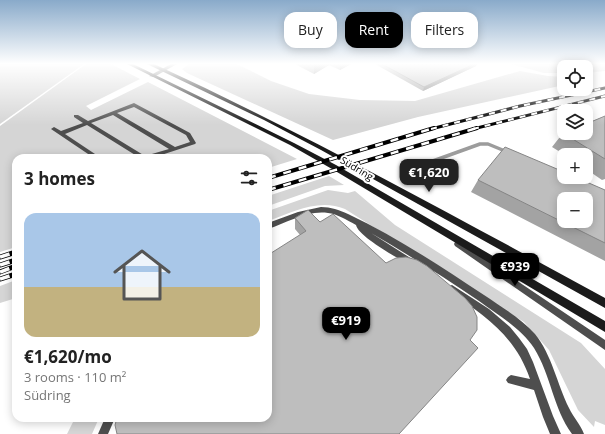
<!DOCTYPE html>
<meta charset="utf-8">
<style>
body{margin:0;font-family:"Open Sans",sans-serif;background:#f2f2f2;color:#222;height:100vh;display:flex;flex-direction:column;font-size:15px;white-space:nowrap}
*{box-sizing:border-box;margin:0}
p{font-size:13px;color:#767676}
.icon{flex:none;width:22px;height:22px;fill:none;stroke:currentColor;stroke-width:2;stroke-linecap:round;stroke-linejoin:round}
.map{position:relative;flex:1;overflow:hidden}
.side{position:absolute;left:12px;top:154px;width:260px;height:268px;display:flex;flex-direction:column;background:#fff;border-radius:12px;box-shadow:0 2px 10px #0003}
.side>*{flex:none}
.banner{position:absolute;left:284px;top:12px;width:261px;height:36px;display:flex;gap:8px}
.controls{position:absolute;left:557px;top:60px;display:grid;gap:8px}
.controls a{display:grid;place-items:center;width:36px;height:36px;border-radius:8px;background:#fff;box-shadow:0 2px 10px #0003;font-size:20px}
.price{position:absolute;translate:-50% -34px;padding:0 9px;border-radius:8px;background:#000;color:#fff;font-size:13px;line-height:26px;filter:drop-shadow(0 1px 2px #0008)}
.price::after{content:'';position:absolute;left:50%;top:24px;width:12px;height:9px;margin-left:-6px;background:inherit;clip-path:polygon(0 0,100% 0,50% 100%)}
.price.on{background:#222;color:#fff}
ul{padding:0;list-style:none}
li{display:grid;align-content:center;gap:8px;height:212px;padding:0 12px}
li+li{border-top:1px solid #e0e0e0}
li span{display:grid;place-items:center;height:124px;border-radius:12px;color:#555}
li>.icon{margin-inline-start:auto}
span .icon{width:72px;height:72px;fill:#fffc;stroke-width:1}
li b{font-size:17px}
h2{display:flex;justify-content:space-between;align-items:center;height:48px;padding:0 12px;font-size:17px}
.chip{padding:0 14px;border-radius:12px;background:#fff;box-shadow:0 2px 10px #0003;font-size:14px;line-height:36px}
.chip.on{background:#000;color:#fff}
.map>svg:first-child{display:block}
</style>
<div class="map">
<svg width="605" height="434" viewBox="0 0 605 434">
<rect width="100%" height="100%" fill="#fff"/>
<path fill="#d5d5d5" d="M0 64H84L0 124Z
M86 64H111L140 79 86 106 91 110 148 82 297 159 268 168V158H16V247L0 252V126Z
M189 64H237L271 81 309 94 360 100 415 101 520 71 548 76 564 77V85L418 117 333 140 187 73 182 69Z
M511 64H605V71L586 73V67H564V73H544Z
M329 176 344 185 325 186 268 206V196Z
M328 190 348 193 355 191 395 225 581 343 605 369V425L595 421 594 427 578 410 549 350 524 322 345 209C319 198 293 212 268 221V211Z
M16 280V298L0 303V286Z
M75 418H99L92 434H67Z"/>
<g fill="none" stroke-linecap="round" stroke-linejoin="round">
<path stroke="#9c9c9c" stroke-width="3.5" d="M419 166 480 144H488L505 151"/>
<path fill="#4e4e4e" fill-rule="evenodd" d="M134 103 190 133 196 143 195 144 152 158H140L87 125 65 134 101 158H94L51 129 54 127 61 131 83 123 74 117V115H78L88 121ZM134 107 186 135 190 142 175 147 117 113ZM113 115 169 149 145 156 91 123Z
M321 207C331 207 339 210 348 214 395 236 440 266 484 295 500 306 522 319 535 334 552 355 557 384 569 408 573 417 581 425 584 434H572C553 408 551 375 534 348 521 328 498 315 479 301 444 277 407 254 371 233L412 259 413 261 412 263 409 264 406 263C396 257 358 236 356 225 347 220 337 214 328 213 307 210 287 223 268 229V223L298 212Z
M458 241 605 340V350L455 246 454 244 455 242Z
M452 285 489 309 510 327 519 338 527 349 533 362 553 416 561 434H550L543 417 534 390 508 383 506 380 508 377 511 375 530 379C516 337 485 315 449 292L448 289 449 286Z
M105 418H115L108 434H98Z"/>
<path fill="#4e4e4e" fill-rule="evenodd" d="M171 64H177L154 77 149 76Z"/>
<path fill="#1b1b1b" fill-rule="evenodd" d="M127 64H133L294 143 336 165 605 321V332L332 169 290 145Z
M147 64H154C308 135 456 217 605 298V308L321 150 264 120Z"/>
<defs>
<path id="rail-far2" d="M431 129 520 106 605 88
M473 129 605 96"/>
<path id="rail-far1" d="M268 178 434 128
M268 190 477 128"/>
<path id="rail" d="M0 257 16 252
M0 265 16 260
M0 272 16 266
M0 279 16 274"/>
</defs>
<use href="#rail-far2" stroke="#000" stroke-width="3"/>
<use href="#rail-far1" stroke="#000" stroke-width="4"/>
<use href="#rail" stroke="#000" stroke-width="5"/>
<use href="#rail-far2" stroke="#fff" stroke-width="2" stroke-dasharray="6" stroke-linecap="butt"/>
<use href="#rail-far1" stroke="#fff" stroke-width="2.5" stroke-dasharray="8" stroke-linecap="butt"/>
<use href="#rail" stroke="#fff" stroke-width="3.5" stroke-dasharray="10" stroke-linecap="butt"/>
</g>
<path fill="#a3a3a3" d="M295 64H351L340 70 329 65 314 74Z
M375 64H477L476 66 423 91Z
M605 116V179L602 180 586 169V155H565L552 147 563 133Z
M478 180 605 190V261L471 192Z
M295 218 320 222 386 263 268 418 300 235 295 229Z"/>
<path fill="#858585" d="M314 64H330L329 65 314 74Z
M340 64H351L340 70Z
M474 64H477L476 66 423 91 424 87Z"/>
<path fill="#bebebe" stroke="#858585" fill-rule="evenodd" d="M382 64H474L424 87Z
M605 116V159L563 133H586V124Z
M505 147 564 172V177H575L605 190V243L478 180ZM564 199H586V221H564Z
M308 210 320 222 333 214 386 263 396 258 406 257 417 260 427 266 465 298 472 306 477 317V330L470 340 478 348 399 434H117L115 425 117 418H268V255L306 231 295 218Z"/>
<linearGradient id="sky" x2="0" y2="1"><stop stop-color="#89aaca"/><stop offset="0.51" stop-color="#fff"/><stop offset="1" stop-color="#fff" stop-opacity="0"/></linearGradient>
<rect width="605" height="125" fill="url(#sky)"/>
<g text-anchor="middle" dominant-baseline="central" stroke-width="4" stroke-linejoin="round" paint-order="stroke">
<g font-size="10" fill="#000" stroke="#fff">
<text transform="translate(357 168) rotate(31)">Südring</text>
</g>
</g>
</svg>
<div class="controls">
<a><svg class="icon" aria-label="locate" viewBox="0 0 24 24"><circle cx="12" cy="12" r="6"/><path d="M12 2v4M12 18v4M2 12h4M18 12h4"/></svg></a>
<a><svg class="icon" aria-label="layers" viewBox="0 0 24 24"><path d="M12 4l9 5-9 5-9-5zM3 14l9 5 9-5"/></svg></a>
<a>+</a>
<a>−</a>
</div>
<b class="price on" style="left:429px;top:193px">€1,620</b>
<b class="price" style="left:515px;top:287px">€939</b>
<b class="price" style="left:346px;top:341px">€919</b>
<div class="banner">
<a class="chip">Buy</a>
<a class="chip on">Rent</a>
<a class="chip">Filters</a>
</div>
<section class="side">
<h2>3 homes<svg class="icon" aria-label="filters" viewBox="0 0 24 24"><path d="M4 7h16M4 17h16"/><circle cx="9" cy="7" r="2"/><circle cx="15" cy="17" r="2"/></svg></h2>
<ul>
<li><span style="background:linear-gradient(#a9c7e8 60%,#c2b280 0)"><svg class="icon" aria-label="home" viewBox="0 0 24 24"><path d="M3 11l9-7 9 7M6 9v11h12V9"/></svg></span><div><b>€1,620/mo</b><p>3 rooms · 110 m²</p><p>Südring</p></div></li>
</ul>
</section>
</div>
